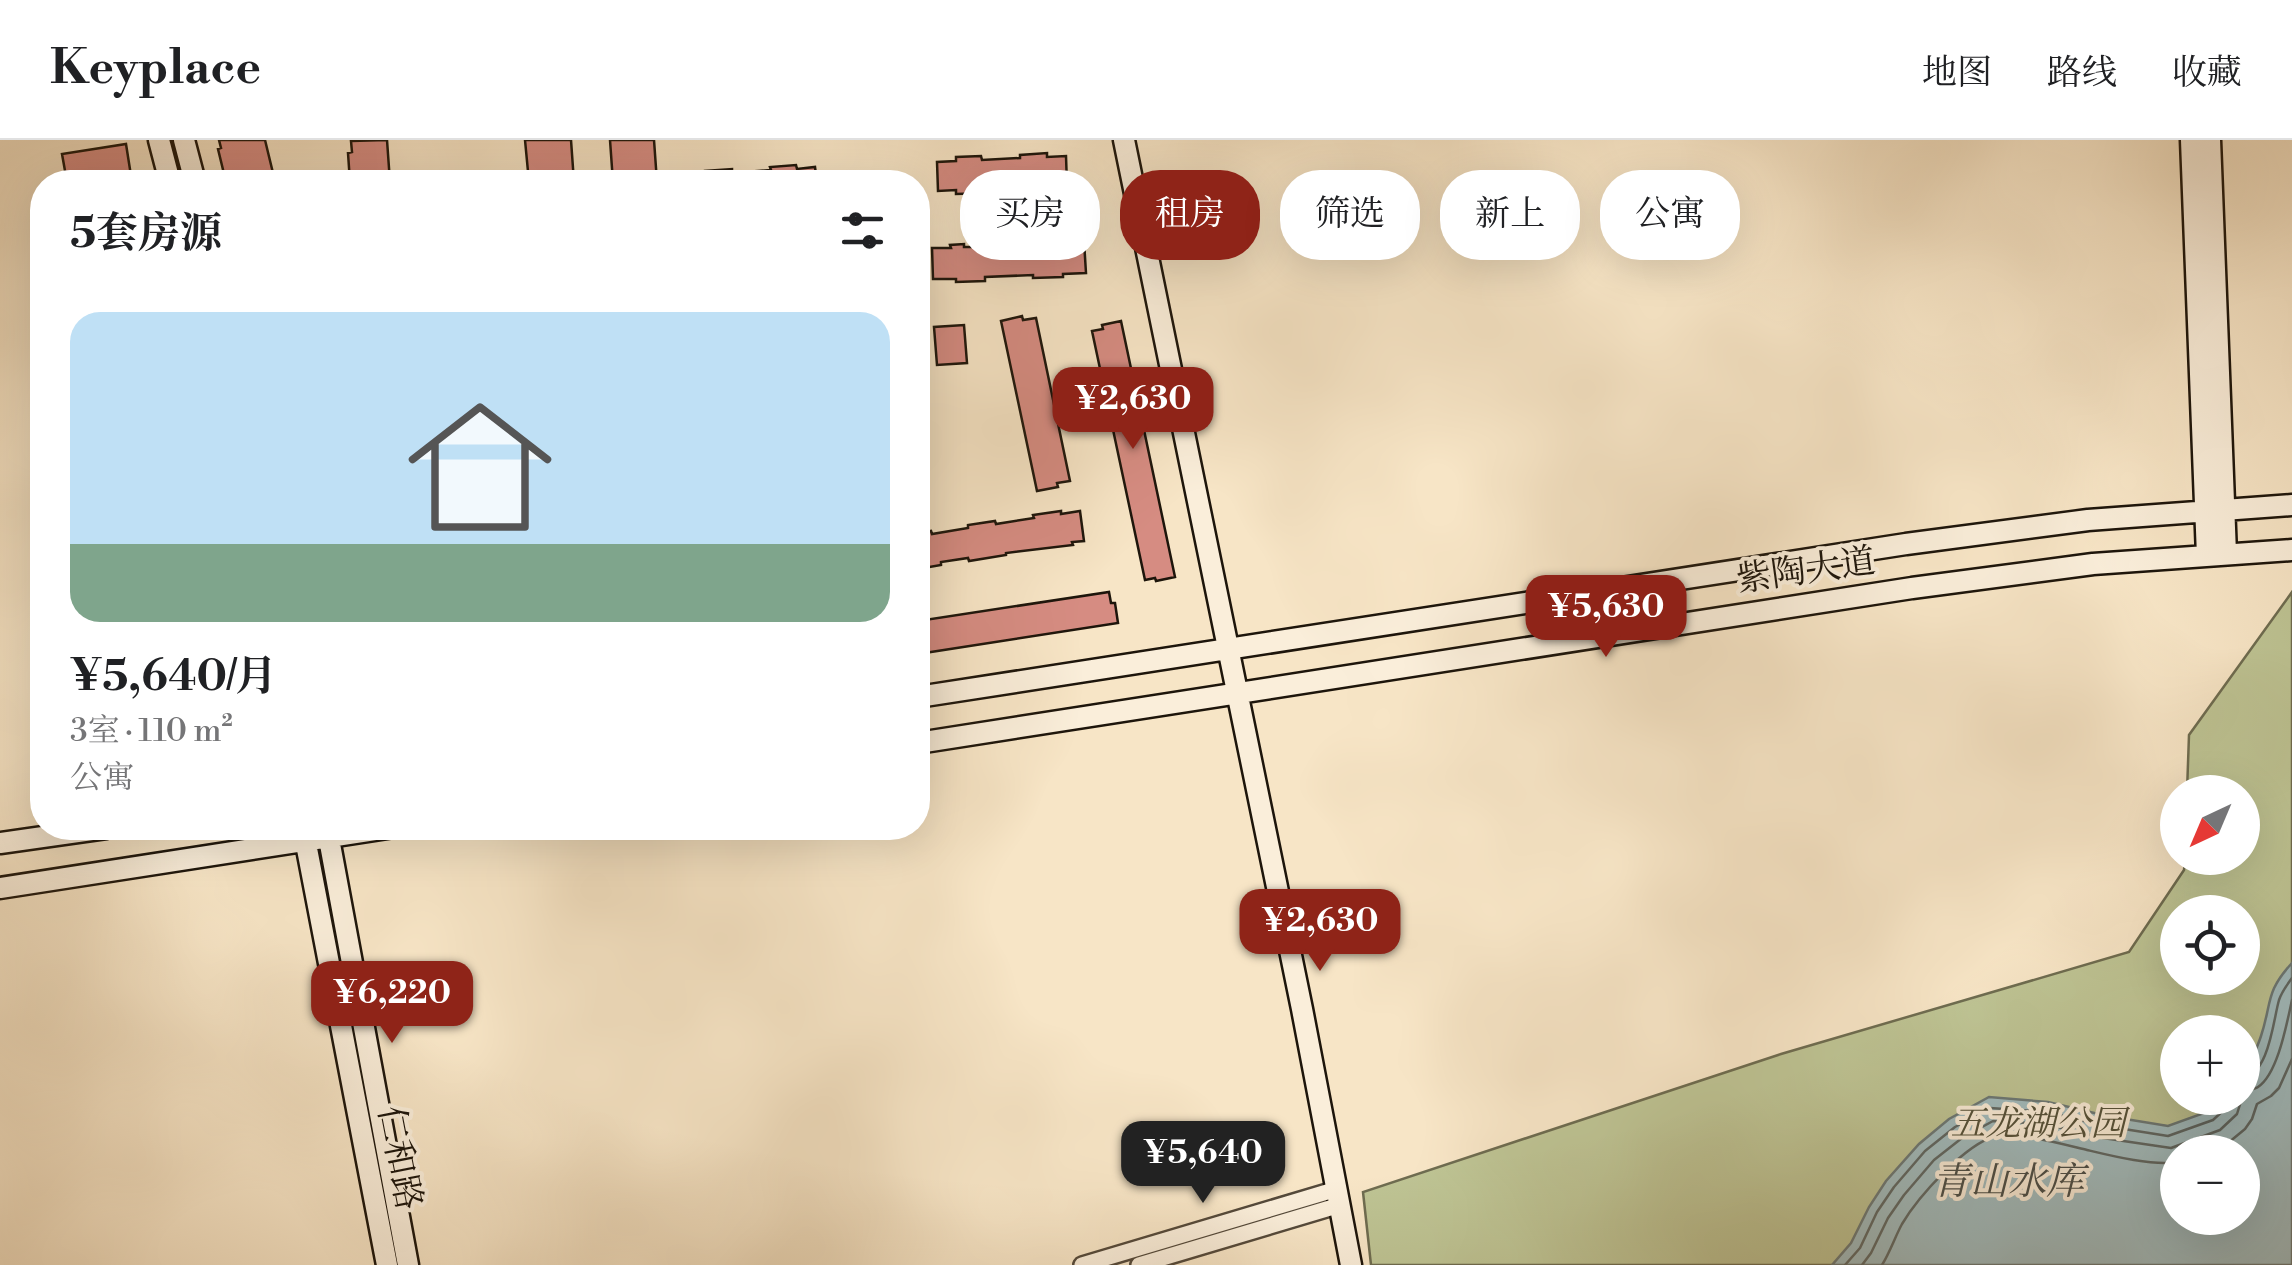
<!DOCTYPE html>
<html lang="zh">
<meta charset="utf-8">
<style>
body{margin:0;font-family:"Libre Bodoni","Noto Serif SC",serif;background:#f6f6f6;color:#202124;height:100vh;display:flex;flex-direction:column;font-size:38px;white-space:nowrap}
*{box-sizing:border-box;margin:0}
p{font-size:32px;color:#757577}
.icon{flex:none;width:55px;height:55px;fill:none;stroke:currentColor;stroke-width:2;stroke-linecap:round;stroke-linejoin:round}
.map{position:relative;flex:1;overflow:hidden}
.details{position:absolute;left:30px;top:30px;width:900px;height:670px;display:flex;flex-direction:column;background:#fff;border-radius:40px;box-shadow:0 10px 40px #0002}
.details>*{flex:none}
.top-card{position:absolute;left:960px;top:30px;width:950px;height:90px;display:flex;gap:20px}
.needle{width:65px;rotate:224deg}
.buttons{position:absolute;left:2160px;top:635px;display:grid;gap:20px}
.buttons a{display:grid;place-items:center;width:100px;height:100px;border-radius:50%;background:#fff;box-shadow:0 10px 40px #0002;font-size:50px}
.price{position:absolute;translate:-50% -85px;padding:0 22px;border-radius:20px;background:#8f2418;color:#fff;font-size:32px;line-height:65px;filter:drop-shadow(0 2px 5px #0008)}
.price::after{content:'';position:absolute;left:50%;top:60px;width:30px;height:22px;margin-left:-15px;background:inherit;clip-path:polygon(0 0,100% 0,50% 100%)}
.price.on{background:#222;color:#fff}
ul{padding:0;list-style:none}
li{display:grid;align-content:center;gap:20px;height:530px;padding:0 40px}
li span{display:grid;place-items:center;height:310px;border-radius:30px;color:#555}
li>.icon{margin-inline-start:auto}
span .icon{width:180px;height:180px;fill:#fffc;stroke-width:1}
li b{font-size:42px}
h2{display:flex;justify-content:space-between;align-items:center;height:120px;padding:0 40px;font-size:42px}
.chip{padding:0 35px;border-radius:40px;background:#fff;box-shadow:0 10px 40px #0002;font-size:35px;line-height:90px}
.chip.on{background:#8f2418;color:#fff}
header{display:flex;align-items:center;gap:60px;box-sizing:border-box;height:140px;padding:0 50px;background:#fff;border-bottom:2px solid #e0e0e0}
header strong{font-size:48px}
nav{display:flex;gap:55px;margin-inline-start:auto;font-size:35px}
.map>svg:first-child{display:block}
</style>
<header>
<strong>Keyplace</strong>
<nav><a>地图</a><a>路线</a><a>收藏</a></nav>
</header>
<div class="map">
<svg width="2292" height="1125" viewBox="0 0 2292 1125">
<rect width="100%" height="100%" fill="#f7e5c6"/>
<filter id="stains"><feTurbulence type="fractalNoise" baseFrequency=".002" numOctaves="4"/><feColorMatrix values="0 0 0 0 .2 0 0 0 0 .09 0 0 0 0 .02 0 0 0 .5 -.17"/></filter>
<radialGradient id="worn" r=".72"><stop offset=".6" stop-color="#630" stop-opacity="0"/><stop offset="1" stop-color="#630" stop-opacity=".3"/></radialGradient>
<path fill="#bec494" stroke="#6e6c50" stroke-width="2.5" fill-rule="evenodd" d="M2292 452V1125H1371L1363 1052 1781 914 2129 812 2184 730 2185 718H2242V652H2187L2189 595ZM2178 772H2242V838H2178ZM2178 892H2242V958H2178ZM2178 1012H2242V1078H2178Z"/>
<path fill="#a1bcbf" stroke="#6c7977" stroke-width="2.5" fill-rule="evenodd" d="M2292 823V1125H1832L1851 1103 1869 1067 1886 1041 1919 1004 1949 979 1989 957 2048 962 2107 976 2168 986 2207 972 2223 958H2242C2242 929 2253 921 2261 896 2272 863 2265 852 2292 823ZM2178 1012H2242V1078H2178Z"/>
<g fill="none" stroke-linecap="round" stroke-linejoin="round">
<path stroke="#5f6865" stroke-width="2.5" d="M2242 938C2269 935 2273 881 2279 860 2282 851 2287 845 2292 838
M2242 953C2246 951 2255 949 2258 947 2278 934 2287 882 2292 860
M2205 1012 2228 1003 2245 989 2252 979 2257 964 2271 956 2279 948 2292 919
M1845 1125 1860 1108 1877 1072 1894 1047 1925 1011 1955 987 1990 968 2047 972 2105 986 2168 996 2213 980 2227 967 2229 958
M1862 1125 1871 1113 1888 1078 1904 1055 1934 1020 1962 998 1993 981 2045 984 2103 998 2171 1008 2220 990 2237 974 2242 958
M1882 1125C1890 1112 1895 1097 1902 1084 1918 1057 1965 1004 1996 996 2015 991 2066 1005 2087 1010 2112 1016 2152 1026 2178 1022"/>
</g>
<path fill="#d68c82" stroke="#1d150b" stroke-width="2.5" d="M219 0H265L273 33 269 34 271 42H226L218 9 221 8Z
M387 0 390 42H350L348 13 352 12 351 1Z
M525 0H571L574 42H529Z
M610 0H654L657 42H613Z
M126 4 132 42H67L62 14Z
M1047 13V17L1066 16 1067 45 1052 46V49L1020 51 1019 47 988 49 989 53 956 54V50L938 51 937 22 956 21V17L981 16 982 20 1020 18V15Z
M796 25 797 29 815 27 817 42H686V37L705 35V31L732 29V33L771 30 770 27Z
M1066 99V102L1084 101 1086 133 1063 134V137L1033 138V135L985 137V141L956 142V139H933L932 108H951L950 105 964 104V107H974L973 104 987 103 988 106 1029 104V101L1043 100V103H1052L1051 100Z
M1022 176 1023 180 1036 178 1070 341 1057 343 1058 347 1037 351 1001 181Z
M1121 181 1175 437 1156 441 1155 438 1145 440 1092 191 1103 189 1102 185Z
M964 185 967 223 937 225 934 187Z
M1061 371V374L1080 371 1084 401 1072 402 1073 405 1006 413V415L969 421 968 418 941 422V425L918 429V393L931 391 932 394 968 388V385L995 381 996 384 1034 378 1033 375Z
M1109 452 1111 463H1115L1118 483 918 514V481Z"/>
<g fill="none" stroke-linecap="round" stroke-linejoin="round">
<defs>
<path id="street" d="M1082 1125 1337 1049
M1139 1125 1340 1065"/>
<path id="secondary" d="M159 0 170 42
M184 0 195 42
M1124 0 1302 869 1351 1125
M2191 0 2207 416
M2210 0 2226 414
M918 557 1906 404 2088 380 2292 365
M918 603 1912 448 2093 424 2292 410
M303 688 387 1125
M327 688 408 1125
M0 703 106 688
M0 748 388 688"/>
</defs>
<use href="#street" stroke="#54493a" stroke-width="20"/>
<use href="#secondary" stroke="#1d150b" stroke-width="25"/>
<use href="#street" stroke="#faeeda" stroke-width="15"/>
<use href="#secondary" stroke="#faeeda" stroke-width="20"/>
</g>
<g text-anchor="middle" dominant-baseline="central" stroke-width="8" stroke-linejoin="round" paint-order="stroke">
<g font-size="35" fill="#1d150b" stroke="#faeeda">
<text transform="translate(1806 431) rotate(-8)">紫陶大道</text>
<text transform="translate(399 1018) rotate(79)">仁和路</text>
</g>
<g font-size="35" font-style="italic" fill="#55523b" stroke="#faeeda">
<text x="2038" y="984">五龙湖公园</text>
</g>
<g font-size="38" font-style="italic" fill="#4b4f4a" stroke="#faeeda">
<text x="2008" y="1042">青山水库</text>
</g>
</g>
<rect width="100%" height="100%" filter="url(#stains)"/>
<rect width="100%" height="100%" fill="url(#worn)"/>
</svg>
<div class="buttons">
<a><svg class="needle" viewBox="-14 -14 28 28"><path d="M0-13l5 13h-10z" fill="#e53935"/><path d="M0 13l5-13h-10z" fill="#757577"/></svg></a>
<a><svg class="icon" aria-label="locate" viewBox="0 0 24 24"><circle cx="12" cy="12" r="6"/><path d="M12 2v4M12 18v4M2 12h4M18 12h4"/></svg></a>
<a>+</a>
<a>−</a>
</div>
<b class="price" style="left:1133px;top:312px">¥2,630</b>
<b class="price" style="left:1606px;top:520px">¥5,630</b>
<b class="price" style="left:1320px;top:834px">¥2,630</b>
<b class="price" style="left:392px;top:906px">¥6,220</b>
<b class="price on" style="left:1203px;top:1066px">¥5,640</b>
<div class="top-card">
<a class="chip">买房</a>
<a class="chip on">租房</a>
<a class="chip">筛选</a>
<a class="chip">新上</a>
<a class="chip">公寓</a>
</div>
<section class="details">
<h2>5套房源<svg class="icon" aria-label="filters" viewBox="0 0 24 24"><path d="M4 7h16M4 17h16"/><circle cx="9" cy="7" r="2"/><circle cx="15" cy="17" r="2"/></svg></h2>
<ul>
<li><span style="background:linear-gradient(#bfe0f5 75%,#7fa58c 0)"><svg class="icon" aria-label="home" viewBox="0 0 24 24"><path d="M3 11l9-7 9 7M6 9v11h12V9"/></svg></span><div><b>¥5,640/月</b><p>3室 · 110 m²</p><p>公寓</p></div></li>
</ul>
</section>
</div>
